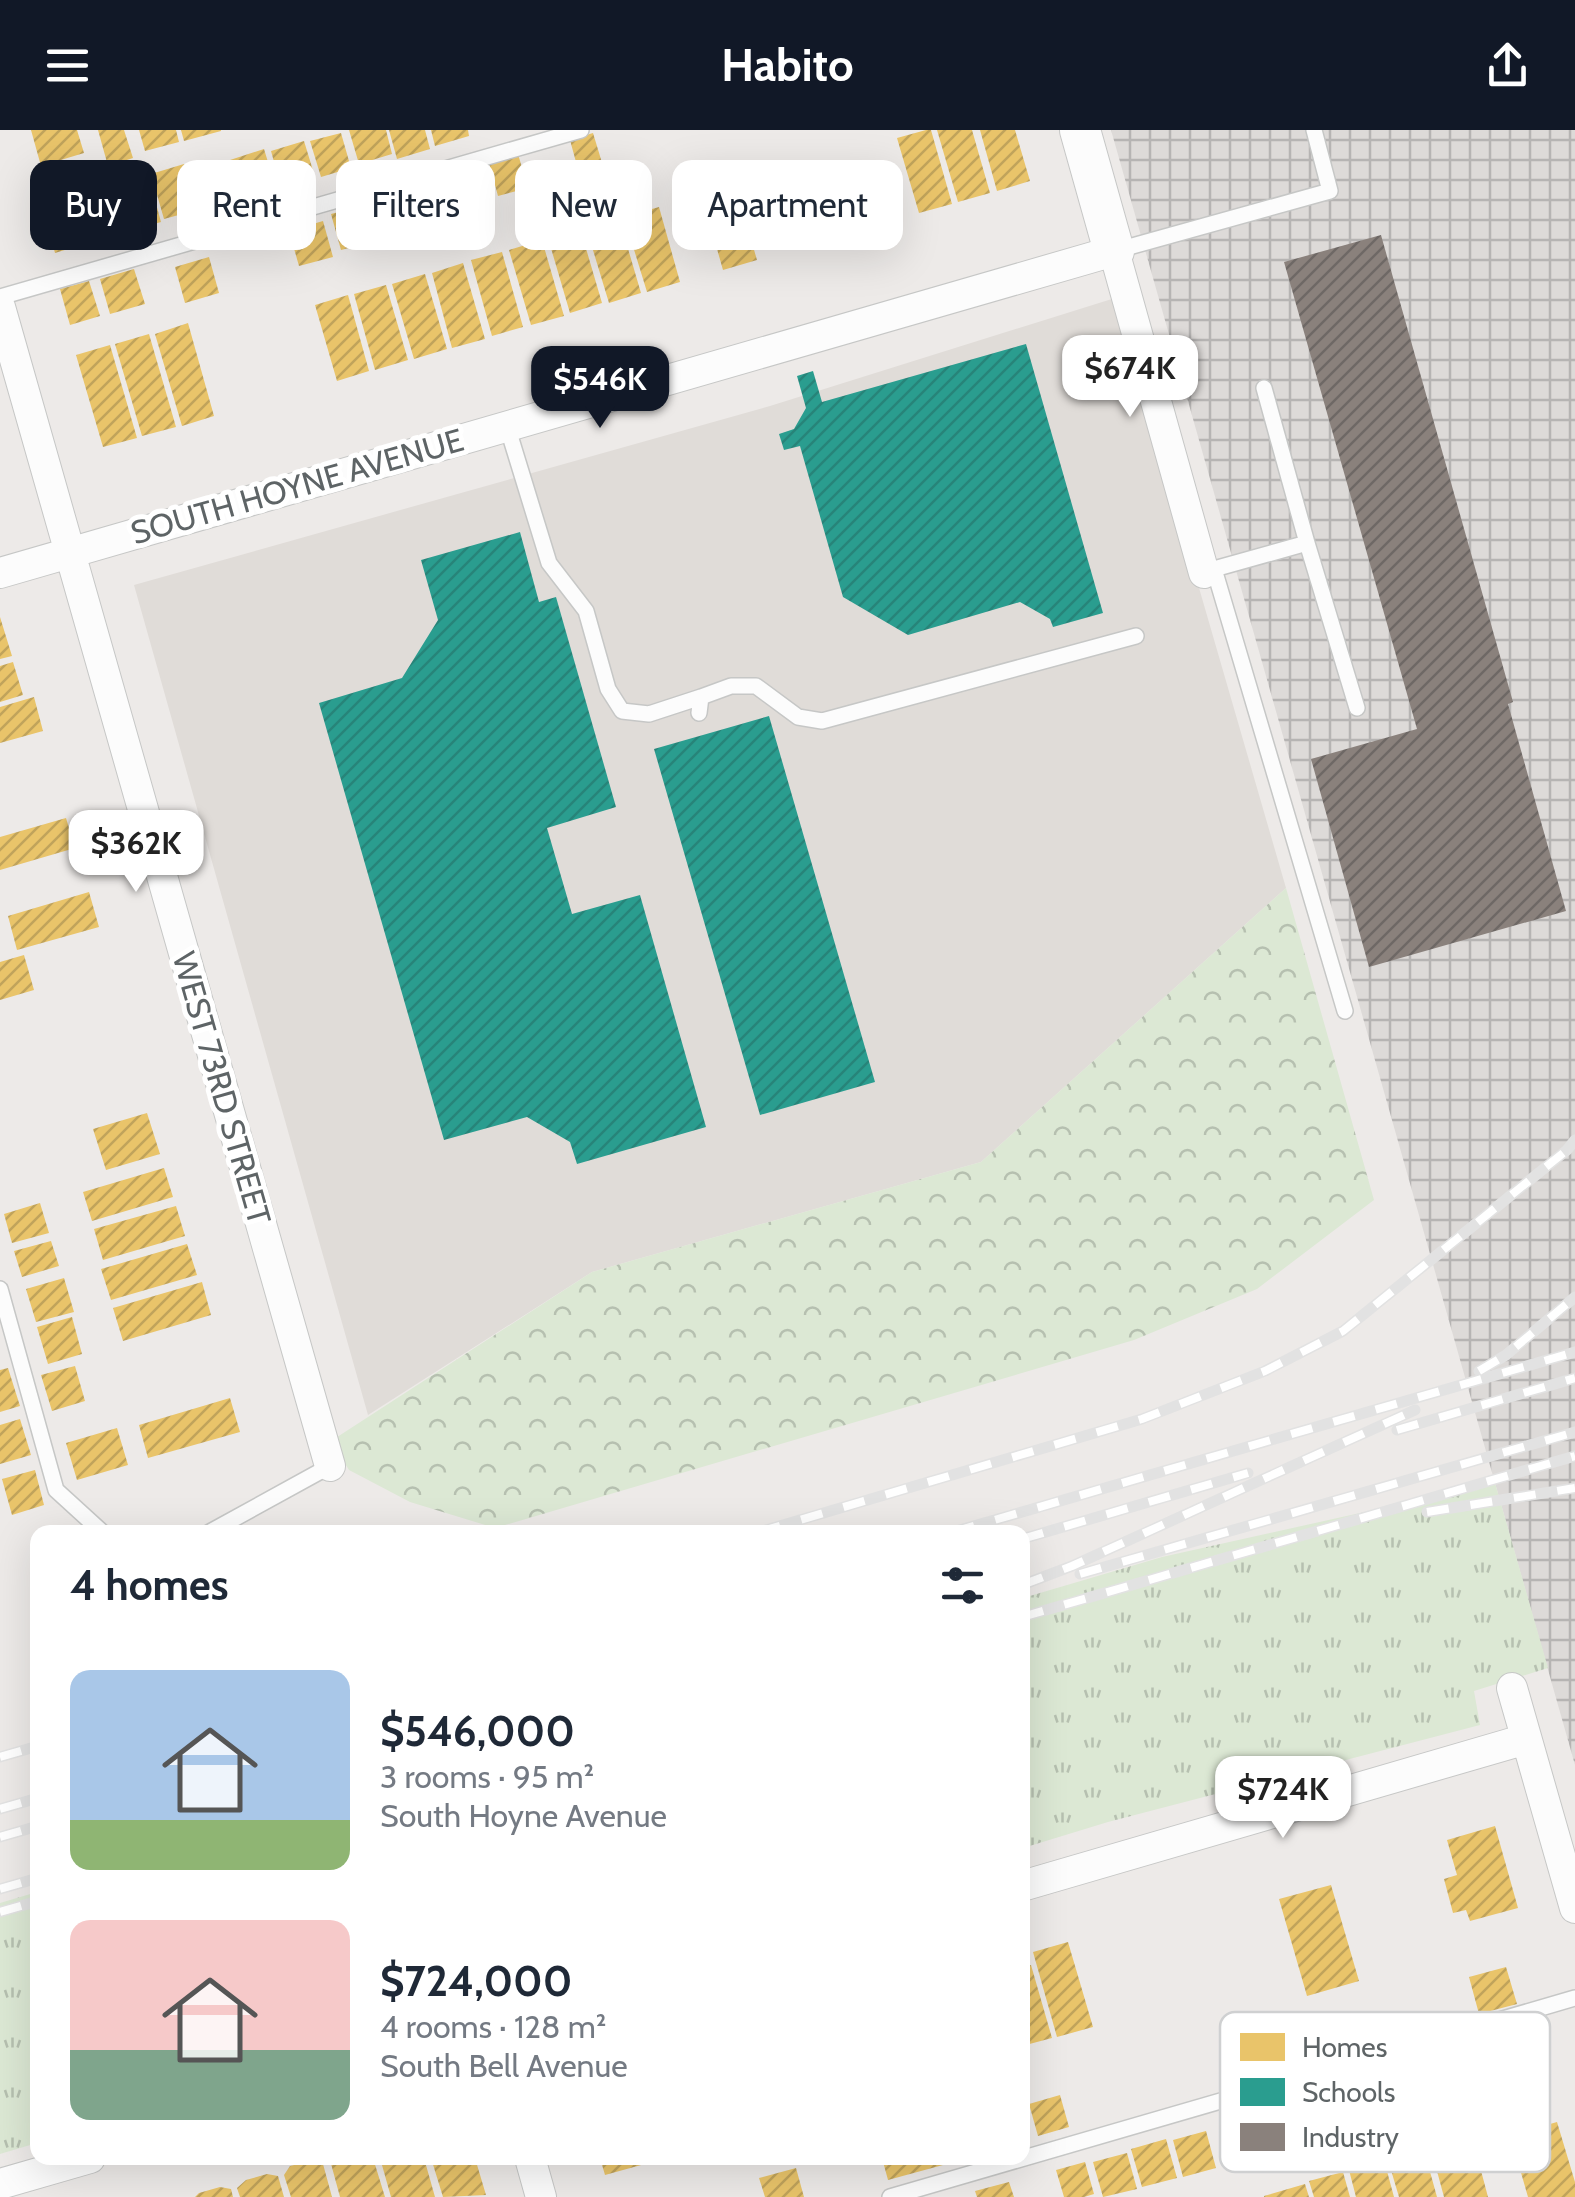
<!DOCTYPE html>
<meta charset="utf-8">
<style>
body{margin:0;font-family:Cabin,sans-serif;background:#f6f6f7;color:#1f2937;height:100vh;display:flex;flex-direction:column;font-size:38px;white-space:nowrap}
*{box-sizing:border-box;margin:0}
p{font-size:32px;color:#747a83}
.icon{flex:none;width:55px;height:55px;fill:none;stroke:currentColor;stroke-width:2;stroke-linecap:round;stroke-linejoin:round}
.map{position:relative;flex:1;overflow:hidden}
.drawer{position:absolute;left:30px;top:1395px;width:1000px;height:640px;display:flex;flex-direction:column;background:#fff;border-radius:20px;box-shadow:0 10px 40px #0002}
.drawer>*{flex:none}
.banner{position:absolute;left:30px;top:30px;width:1000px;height:90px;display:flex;gap:20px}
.price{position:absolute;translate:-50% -85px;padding:0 22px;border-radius:20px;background:#fff;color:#222;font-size:32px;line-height:65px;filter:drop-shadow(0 2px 5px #0008)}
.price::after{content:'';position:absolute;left:50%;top:60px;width:30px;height:22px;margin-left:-15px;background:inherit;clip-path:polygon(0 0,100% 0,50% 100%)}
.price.selected{background:#111827;color:#fff}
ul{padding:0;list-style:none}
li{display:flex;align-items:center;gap:30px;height:250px;padding:0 40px}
li span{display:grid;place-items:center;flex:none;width:280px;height:200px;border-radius:20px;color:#555}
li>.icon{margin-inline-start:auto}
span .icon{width:120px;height:120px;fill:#fffc;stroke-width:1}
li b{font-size:42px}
h2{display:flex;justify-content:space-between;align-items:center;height:120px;padding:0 40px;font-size:42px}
.chip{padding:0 35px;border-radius:20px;background:#fff;box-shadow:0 10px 40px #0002;font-size:35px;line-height:90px}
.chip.selected{background:#111827;color:#fff}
header{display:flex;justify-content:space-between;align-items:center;height:130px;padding:0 40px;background:#111827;color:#fff;font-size:45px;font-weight:700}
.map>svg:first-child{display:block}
</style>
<header><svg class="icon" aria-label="menu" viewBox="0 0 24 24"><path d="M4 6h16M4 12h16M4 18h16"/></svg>Habito<svg class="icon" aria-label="share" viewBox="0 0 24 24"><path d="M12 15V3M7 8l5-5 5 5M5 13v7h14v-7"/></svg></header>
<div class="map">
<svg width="1575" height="2067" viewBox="0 0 1575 2067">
<defs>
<pattern id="industrial-grid" width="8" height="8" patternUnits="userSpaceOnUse" patternTransform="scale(2.5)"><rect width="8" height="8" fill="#dddad8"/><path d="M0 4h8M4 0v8" fill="none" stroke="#b6b4b3"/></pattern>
<pattern id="grass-tufts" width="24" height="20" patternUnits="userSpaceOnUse" patternTransform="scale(2.5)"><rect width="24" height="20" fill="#dce8d4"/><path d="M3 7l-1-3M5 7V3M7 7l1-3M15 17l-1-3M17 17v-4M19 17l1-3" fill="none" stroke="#b6c0b0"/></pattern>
<pattern id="forest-crowns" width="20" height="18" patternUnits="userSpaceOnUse" patternTransform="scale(2.5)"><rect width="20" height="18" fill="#dce8d4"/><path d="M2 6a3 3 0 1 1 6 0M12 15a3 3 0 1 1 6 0" fill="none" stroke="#b6c0b0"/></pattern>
<pattern id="homes-hatch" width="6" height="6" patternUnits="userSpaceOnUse" patternTransform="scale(2.5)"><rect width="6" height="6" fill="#e9c46a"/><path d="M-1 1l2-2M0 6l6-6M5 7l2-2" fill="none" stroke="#c0a35b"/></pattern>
<pattern id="schools-hatch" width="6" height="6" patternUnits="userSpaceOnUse" patternTransform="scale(2.5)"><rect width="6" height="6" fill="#2a9d8f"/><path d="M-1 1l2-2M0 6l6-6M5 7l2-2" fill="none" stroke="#278479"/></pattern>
<pattern id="industry-hatch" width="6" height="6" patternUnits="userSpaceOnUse" patternTransform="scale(2.5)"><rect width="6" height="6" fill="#8a817c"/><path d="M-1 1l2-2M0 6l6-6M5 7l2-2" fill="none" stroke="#6e6865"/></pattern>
</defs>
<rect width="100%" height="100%" fill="#edeae8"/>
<path fill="url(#industrial-grid)" d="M1111 0H1575V1635L1495 1353Z"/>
<path fill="#e0dcd8" d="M1115 168 1286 758 981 1032 592 1142 368 1285 134 455 770 276Z"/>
<path fill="url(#grass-tufts)" d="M1495 1353 1548 1538 1474 1561 1480 1595 1108 1692 1023 1718V1468L1162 1427Z
M37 1762V2013L0 2024V1773Z"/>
<path fill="url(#forest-crowns)" d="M1286 758 1374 1070 1257 1159 1134 1210 495 1398 410 1372 349 1340 331 1311 592 1142 981 1032Z"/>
<path fill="url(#homes-hatch)" d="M31 0H77L84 23 41 36Z
M98 0H124L133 28 108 36Z
M139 0H176L179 12 145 21Z
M181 0H221V1L184 11Z
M349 0H386L392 24 359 34Z
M389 0H425L430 19 397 29Z
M431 0H468L469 6 435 16Z
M926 0H931L952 74 919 83 897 8Z
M937 0H972L990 63 958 72Z
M980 0H1015L1030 51 997 61Z
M341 3 351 38 321 47 310 11Z
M593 3 603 36 579 43 570 10Z
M304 11 315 47 281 57 271 21Z
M264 19 275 55 241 66 230 30Z
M518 24 528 58 498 66 489 33Z
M184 34 197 80 164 89 151 44Z
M479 39 489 72 458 81 448 48Z
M735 54 757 130 723 140 701 63Z
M151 55 161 92 126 102 116 65Z
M401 62 412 98 381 107 370 71Z
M365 75 375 111 341 120 331 84Z
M84 76 94 111 55 123 45 87Z
M659 77 680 152 647 162 624 87Z
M619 88 641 163 609 173 586 97Z
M323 91 333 127 299 136 289 101Z
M580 98 602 173 570 183 548 108Z
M542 110 564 186 531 195 509 120Z
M502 122 523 197 492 206 471 130Z
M209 127 219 163 185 173 175 137Z
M463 133 485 209 452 218 432 143Z
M134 139 145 174 110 184 100 149Z
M425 144 447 219 414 229 392 154Z
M89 151 100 186 70 195 60 159Z
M386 155 408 230 375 240 354 164Z
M348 165 369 241 337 251 315 175Z
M188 193 214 286 182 296 155 204Z
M149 204 176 297 142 306 115 214Z
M110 215 137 308 103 317 76 225Z
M0 487 12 526 0 529Z
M13 532 23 565 0 572V536Z
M34 567 43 601 0 613V577Z
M66 688 75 718 0 740V707Z
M89 762 99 797 17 820 8 786Z
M24 825 34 860 0 870V832Z
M147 983 160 1024 106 1040 93 999Z
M164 1038 173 1067 92 1091 83 1062Z
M40 1073 49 1103 12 1113 4 1084Z
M176 1076 185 1106 103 1130 94 1099Z
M51 1111 59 1136 22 1147 14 1121Z
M187 1114 197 1145 111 1170 101 1139Z
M64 1148 74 1182 36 1192 26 1159Z
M202 1152 211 1185 123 1211 113 1178Z
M72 1187 82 1224 48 1234 37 1197Z
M75 1236 85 1271 52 1281 41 1245Z
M8 1238 20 1276 0 1282V1240Z
M230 1268 240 1302 148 1328 139 1295Z
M20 1289 31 1325 0 1334V1295Z
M117 1298 128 1335 77 1350 66 1313Z
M35 1340 44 1375 12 1385 2 1349Z
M1495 1696 1518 1778 1470 1791 1466 1780 1453 1783 1444 1749 1457 1745 1447 1710Z
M1331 1755 1359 1851 1307 1866 1279 1769Z
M1068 1812 1093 1897 1057 1907 1033 1822Z
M1031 1835 1052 1908 1022 1916V1837Z
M1506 1837 1517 1874 1479 1884 1469 1847Z
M1531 1928 1550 1994 1557 1992 1575 2052V2067H1528L1491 1939Z
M1060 1965 1069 1997 1038 2006 1029 1974Z
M1206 2001 1216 2038 1183 2047 1173 2010Z
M1166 2009 1177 2048 1142 2057 1131 2019Z
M1475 2018 1488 2067H1444L1434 2030Z
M1424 2020 1437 2067H1399L1388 2030Z
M1127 2023 1137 2059 1103 2067 1093 2032Z
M333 2028H373L385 2067H340L330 2030Z
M380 2028H424L435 2067H391Z
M431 2028H475L486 2065 443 2067Z
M600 2028H651L652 2032 605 2045Z
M882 2028H941L943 2035 888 2050Z
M315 2030 323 2034 332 2067H291L284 2045 290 2036Z
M1384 2030 1394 2067H1356L1349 2040Z
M1085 2032 1094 2064 1084 2067H1064L1056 2040Z
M796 2038 804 2067H765L759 2048Z
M1343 2042 1350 2067H1314L1309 2051Z
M267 2044 278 2046 284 2067H240L237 2058 246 2050Z
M1009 2052 1014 2067H977L975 2061Z
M1305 2054 1309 2067H1264V2066Z
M220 2057 231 2059 233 2067H195L199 2063Z"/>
<path fill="url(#schools-hatch)" d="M1026 214 1103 483 1053 497 1050 489 1020 472 908 505 843 467 800 316 784 320 779 304 794 299 806 278 797 246 813 241 822 272Z
M520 402 539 472 556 467 616 677 547 698 572 784 640 765 706 997 577 1034 570 1012 527 987 444 1010 319 573 402 548 438 490 421 430Z
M769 586 875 952 760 985 654 619Z"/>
<path fill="url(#industry-hatch)" d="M1381 105 1513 572 1508 574 1566 781 1369 837 1311 629 1417 599 1284 132Z"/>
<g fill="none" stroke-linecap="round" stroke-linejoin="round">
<defs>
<path id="service" d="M1118 120 1330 61 1314 0
M0 167 581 0
M1264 258 1307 413
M507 296 549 433 586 481 608 559 622 581 649 584 701 567
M699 583 701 567 731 556H756L798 587 822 591 1136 506
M1345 881 1214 439 1307 413 1357 578
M0 1159 56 1360 102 1402
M210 1402 330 1336
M890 2067 1575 1868"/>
<path id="minor" d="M0 177 330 1336
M0 443 1114 121 1204 443
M1512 1558 1575 1778
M1022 1756 1526 1609
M530 2028 541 2067
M0 2054 90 2028"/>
<path id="tertiary" d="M1080 0 1114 121"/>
</defs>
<use href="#service" stroke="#c6c7c6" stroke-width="18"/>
<use href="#minor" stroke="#c6c7c6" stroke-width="32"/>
<use href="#tertiary" stroke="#c6c7c6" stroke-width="42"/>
<use href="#service" stroke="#fcfcfc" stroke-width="15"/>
<use href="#minor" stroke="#fcfcfc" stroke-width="30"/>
<use href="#tertiary" stroke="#fcfcfc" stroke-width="40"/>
<defs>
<path id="rail" d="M1479 1241 1506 1225 1575 1167
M1397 1300 1575 1248
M1427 1382 1575 1358
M759 1402 1142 1289 1265 1241 1343 1201 1567 1020 1575 1010
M953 1402 1575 1222
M1022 1409 1248 1343
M1080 1444 1575 1302
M1022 1455 1072 1436 1415 1280
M1022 1487 1575 1326
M0 1627 38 1616
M0 1679 38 1668
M0 1707 38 1696
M0 1759 38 1748
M0 1782 38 1771"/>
</defs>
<use href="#rail" stroke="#e2e2e2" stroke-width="11"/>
<use href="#rail" stroke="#fff" stroke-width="8" stroke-dasharray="22" stroke-linecap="butt"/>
</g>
<g text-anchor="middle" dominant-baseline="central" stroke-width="10" stroke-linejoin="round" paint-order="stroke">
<g font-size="32" fill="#5e6466" stroke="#fff">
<text transform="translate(297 356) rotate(-16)">SOUTH HOYNE AVENUE</text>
<text transform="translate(222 958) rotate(74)">WEST 73RD STREET</text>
</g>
</g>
<rect x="1220" y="1882" width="330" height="160" rx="15" fill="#fff" stroke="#cfd0d1" stroke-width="2.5"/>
<rect x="1240" y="1903" width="45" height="28" fill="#e9c46a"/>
<rect x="1240" y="1948" width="45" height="28" fill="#2a9d8f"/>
<rect x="1240" y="1993" width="45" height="28" fill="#8a817c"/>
<g font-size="28" fill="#5e6466">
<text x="1302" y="1927">Homes</text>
<text x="1302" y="1972">Schools</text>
<text x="1302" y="2017">Industry</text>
</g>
</svg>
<b class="price" style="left:1130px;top:290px">$674K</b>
<b class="price selected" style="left:600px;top:301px">$546K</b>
<b class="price" style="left:136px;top:765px">$362K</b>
<b class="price" style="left:1283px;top:1711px">$724K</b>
<div class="banner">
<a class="chip selected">Buy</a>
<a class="chip">Rent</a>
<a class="chip">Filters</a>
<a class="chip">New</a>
<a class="chip">Apartment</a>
</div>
<section class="drawer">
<h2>4 homes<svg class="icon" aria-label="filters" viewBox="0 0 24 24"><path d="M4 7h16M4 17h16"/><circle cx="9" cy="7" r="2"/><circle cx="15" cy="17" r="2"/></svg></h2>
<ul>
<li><span style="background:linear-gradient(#a9c7e8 75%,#8fb573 0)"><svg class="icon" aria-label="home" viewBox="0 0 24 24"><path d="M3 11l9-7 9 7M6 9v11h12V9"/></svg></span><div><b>$546,000</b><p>3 rooms · 95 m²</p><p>South Hoyne Avenue</p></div></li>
<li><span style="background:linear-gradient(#f6c9c9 65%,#7fa58c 0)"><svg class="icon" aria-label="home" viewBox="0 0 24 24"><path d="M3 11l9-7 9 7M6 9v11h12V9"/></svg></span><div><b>$724,000</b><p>4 rooms · 128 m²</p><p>South Bell Avenue</p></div></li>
</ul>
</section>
</div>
